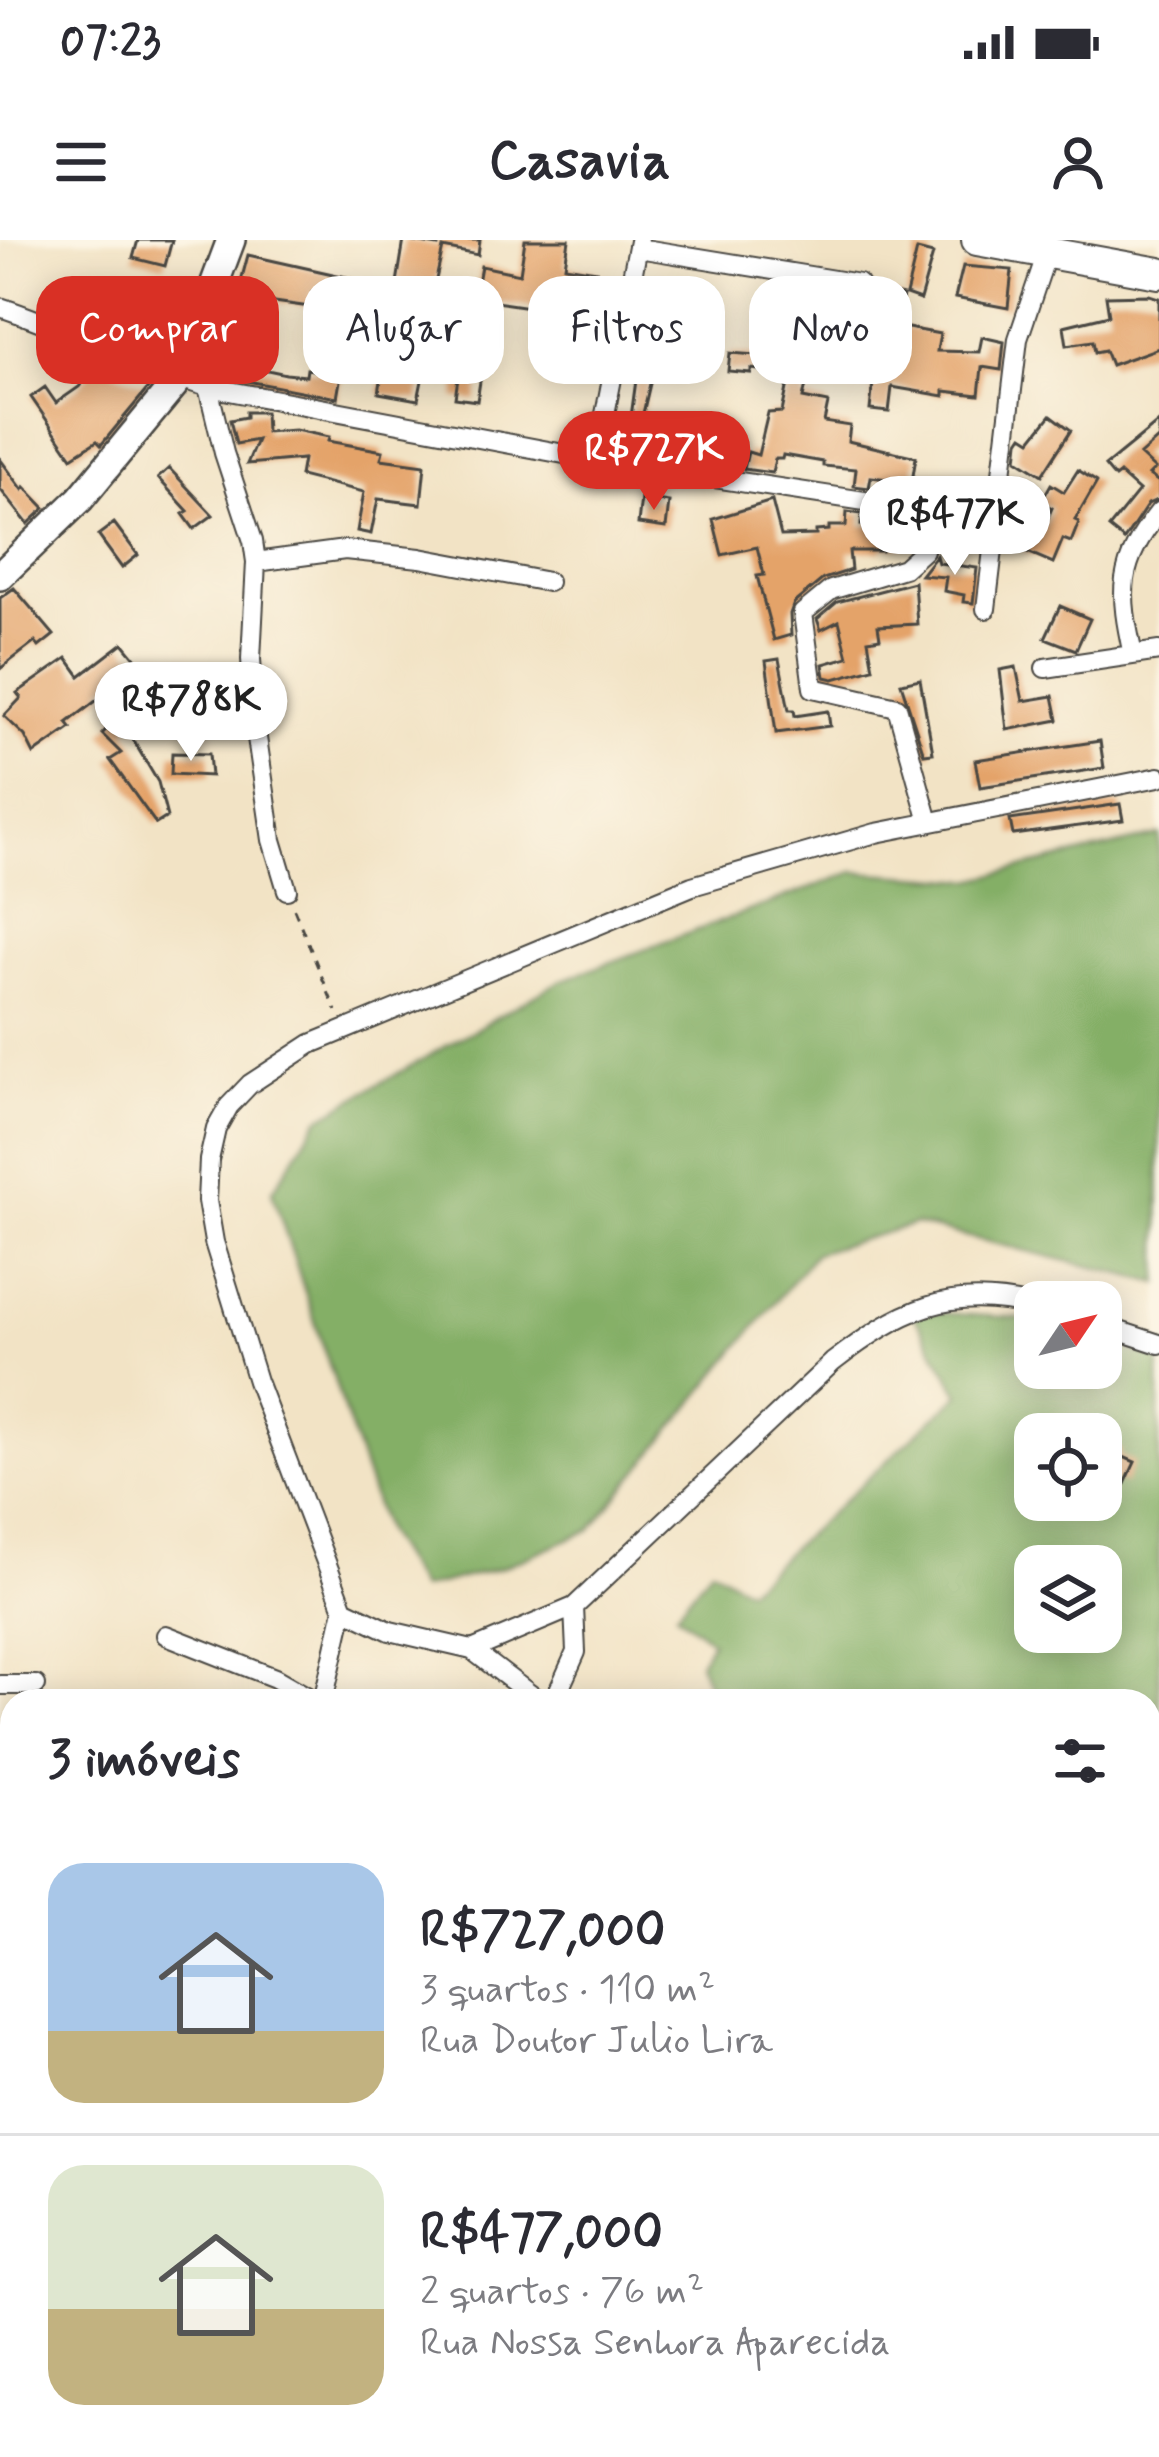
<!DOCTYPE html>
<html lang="pt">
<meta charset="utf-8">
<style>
body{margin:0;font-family:Mynerve,sans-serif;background:#f2f2f3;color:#2b2b33;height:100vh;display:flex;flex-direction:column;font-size:45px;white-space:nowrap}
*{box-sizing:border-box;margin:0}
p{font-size:39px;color:#7c7c81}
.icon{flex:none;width:66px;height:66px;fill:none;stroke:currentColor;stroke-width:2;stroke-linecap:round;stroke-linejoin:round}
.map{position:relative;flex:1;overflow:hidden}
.drawer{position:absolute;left:0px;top:1449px;width:1161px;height:768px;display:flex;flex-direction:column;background:#fff;border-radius:36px 36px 0 0;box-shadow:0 6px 30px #0003}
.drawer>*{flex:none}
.guide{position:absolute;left:36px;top:36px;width:1089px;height:108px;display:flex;gap:24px}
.needle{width:78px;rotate:55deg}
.controls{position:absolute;left:1014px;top:1041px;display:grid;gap:24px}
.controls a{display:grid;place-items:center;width:108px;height:108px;border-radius:24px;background:#fff;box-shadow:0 6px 30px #0003;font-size:60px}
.price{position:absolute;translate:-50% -102px;padding:0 27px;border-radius:42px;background:#fff;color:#222;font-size:39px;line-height:78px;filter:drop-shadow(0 3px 6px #0008)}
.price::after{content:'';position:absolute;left:50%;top:72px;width:36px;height:27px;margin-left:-18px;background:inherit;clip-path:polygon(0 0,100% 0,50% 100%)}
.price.current{background:#d93025;color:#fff}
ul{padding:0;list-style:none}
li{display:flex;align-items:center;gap:36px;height:300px;padding:0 48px}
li+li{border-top:3px solid #e1e1e2}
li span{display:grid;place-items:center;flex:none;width:336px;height:240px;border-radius:36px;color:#555}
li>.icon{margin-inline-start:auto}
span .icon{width:144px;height:144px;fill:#fffc;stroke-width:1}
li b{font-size:51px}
h2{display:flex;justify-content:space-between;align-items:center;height:144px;padding:0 48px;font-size:51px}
.chip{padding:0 42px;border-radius:36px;background:#fff;box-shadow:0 6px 30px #0003;font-size:42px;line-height:108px}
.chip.current{background:#d93025;color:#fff}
.status{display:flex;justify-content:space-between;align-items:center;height:84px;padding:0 60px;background:#fff;direction:ltr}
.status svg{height:33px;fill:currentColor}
header{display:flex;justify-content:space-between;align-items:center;height:156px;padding:0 48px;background:#fff;font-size:54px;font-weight:800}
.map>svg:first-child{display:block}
</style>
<div class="status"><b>07:23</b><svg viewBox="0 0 49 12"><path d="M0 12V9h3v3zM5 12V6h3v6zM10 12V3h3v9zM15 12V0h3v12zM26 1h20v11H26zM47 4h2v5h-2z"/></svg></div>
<header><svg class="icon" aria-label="menu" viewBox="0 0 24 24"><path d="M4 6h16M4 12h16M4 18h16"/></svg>Casavia<svg class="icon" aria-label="person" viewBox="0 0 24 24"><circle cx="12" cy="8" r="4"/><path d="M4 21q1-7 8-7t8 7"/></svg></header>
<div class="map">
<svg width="1159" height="2217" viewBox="0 0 1159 2217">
<rect width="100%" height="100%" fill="#fcf5e5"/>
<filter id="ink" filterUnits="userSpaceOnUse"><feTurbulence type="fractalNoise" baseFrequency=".00833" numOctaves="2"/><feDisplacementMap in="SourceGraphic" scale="24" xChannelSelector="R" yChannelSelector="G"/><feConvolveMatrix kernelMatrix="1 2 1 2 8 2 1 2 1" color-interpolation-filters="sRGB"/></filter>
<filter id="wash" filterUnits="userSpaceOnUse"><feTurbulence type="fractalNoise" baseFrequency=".004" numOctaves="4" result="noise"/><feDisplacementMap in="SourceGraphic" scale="48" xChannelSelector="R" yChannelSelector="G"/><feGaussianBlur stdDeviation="2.7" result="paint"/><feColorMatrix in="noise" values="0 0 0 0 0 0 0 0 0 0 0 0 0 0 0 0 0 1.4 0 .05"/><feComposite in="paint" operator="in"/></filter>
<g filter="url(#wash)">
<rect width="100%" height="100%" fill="#f2e3c5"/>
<path fill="#84af66" stroke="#586d48" stroke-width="3" fill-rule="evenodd" d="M1159 595V1043L915 984 815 1013 590 1290 500 1328 420 1349 385 1293 272 952 319 878 560 741 854 632 972 640Z
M911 1071 1018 1078 1035 1083V1128H1101V1102L1159 1119V1710L1149 1715V1461H714L699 1422 712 1401 676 1373 711 1328 747 1349 960 1154ZM1035 1194H1101V1260H1035ZM1035 1326H1101V1392H1035Z
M1159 1817V2217H616L607 2205H1149V1826Z"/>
<g id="blocks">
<path fill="#e4a369" d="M138 0H172L165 26 133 18Z
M404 0 438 6 439 0H480L478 15 443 8 429 71 433 72 428 111 418 160 379 153Z
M525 0H569L565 26 597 31V35L618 39 615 55 553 44 550 70 475 59 481 26 520 34Z
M917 10 933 14 920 60 906 55Z
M248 15 355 39 353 57 312 52 310 67 260 60 240 124 286 134 306 136 307 129 341 135 337 158 216 135Z
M963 26 1012 30 1008 68 955 58Z
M649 37 701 44 697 63 679 59 675 90 643 85Z
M885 52 903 56 897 86 940 94 937 111 979 112 982 97 1004 102 1001 130 982 127 979 155 944 151V156L892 147 889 172 870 170 874 133 810 127 811 123 803 158 828 163 824 182 850 186 848 201 916 217 912 242 871 237 869 248 854 246 856 229 823 226V222L783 215 782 219H775L772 233 744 229 748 212 758 215 768 173 782 172 790 134 751 129V133L728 131 730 113 812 119 814 107 775 98 781 63 804 68 803 76 835 86 877 90Z
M1149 55 1159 58V108L1111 125 1105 110 1095 112 1093 101 1067 105 1064 86 1109 75 1106 56Z
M640 111 657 114 640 186 630 184Z
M97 125 150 146 101 205 97 201 72 217 31 157 45 147 56 163 79 147Z
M460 125 482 128 477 161 455 158Z
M246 172H265L266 192 295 190 329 197 328 201 383 211 381 219 425 225 421 264 378 259 371 294 357 291 364 252 300 236 303 219 247 224 257 200 236 204 230 180 246 177Z
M1051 175 1071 190 1042 235 1017 219 1019 201 1023 195 1031 200Z
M1159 182V198L1140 215 1155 229 1149 235 1159 242V259L1148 264 1124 300 1109 288 1139 251 1120 234 1115 238 1105 226Z
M0 219 23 250 25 247 45 268 28 284 0 249Z
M169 228 213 275 194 289 183 274 188 271 158 238Z
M1078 230 1097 242 1075 280 1079 282 1071 302 1063 299 1053 323 1025 311 1031 292 1040 296 1052 268 1041 262 1051 244 1064 252Z
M641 258 669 262 666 288 638 284Z
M772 261 781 296 816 295V291L829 290V286H846L847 272 862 274 861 285 908 288 909 306 882 307V311H849L851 330 823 339 794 363 790 374 791 395 774 400 757 336 764 335 757 307 722 315 713 279Z
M114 283 138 315 122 328 98 295Z
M936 316 938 323 977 328 973 363 963 362 964 355 944 351 946 337 921 335Z
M914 342 917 384 878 386 880 398 868 400 873 428 834 439 825 437 823 424 848 417 839 381 821 390 817 379 837 362Z
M14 348 54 395 39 407 35 402 0 429V358Z
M1060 366 1090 379 1076 410 1045 398Z
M123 403 137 420 101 450 105 454 67 483 71 488 34 514 25 496 4 476 21 458 17 453 67 418 80 436Z
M779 419 789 470H794L795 476 828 471 830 486 776 493 766 421Z
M1016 427 1023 461 1053 456 1058 480 1007 490 1000 430Z
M920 439 933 513 924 514 901 443Z
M120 475 131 486 127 490 158 542 167 577 156 584 110 520 121 513 102 494Z
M1100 501 1104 528 980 547 975 520Z
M172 513 209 514 211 536 171 534Z
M1120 564 1123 580 1013 595 1010 580Z
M1101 1207 1121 1209V1216L1135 1222 1125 1244 1101 1238Z"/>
</g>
</g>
<g filter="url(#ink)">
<use href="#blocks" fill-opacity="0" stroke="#494742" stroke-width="3"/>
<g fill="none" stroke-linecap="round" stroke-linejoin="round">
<defs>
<path id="street" d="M638 8 859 44
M0 67C71 90 137 127 208 147L596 220 995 281
M208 147 224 213 253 301 256 322 251 419 256 491 272 600 287 650
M596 220 639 1
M929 271 924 310 904 328 831 350 803 373 813 448 897 467 929 582
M256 322 345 310 420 318 548 342
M986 369 1018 99 1047 13
M1133 415C1119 351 1117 325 1159 272
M1045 428 1159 411
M1101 1085 1159 1104
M344 1369 390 1391 472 1410 574 1367 833 1122C901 1070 948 1045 1035 1067
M166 1395 275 1438 315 1461
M472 1410 539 1461
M0 1445H36
M323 1461 344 1369 257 1141 214 1002 207 961 209 920 216 889 229 866 250 844 311 804 692 646 876 593 1159 537
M554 1461 576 1412 574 1367
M1149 1722 1159 1718
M0 1843 12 1844
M0 1939 12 1940
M0 2097H6
M590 2205 601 2217"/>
<path id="secondary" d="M0 336 80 259 179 139 231 0"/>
<path id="primary" d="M977 0 1159 33"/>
</defs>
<use href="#street" stroke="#494742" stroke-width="22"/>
<use href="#secondary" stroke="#494742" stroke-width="32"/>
<use href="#primary" stroke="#494742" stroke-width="34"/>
<path stroke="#494742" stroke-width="3" stroke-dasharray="9 9" stroke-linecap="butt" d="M294 669 336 771"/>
<use href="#street" stroke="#fff" stroke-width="18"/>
<use href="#secondary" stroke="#fff" stroke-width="27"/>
<use href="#primary" stroke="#fff" stroke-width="30"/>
</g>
</g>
</svg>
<div class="controls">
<a><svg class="needle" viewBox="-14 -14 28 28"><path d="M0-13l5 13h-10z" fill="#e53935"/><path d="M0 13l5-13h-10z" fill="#7c7c81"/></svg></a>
<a><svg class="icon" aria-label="locate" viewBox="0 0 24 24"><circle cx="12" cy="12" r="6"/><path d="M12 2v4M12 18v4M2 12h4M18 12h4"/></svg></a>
<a><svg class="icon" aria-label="layers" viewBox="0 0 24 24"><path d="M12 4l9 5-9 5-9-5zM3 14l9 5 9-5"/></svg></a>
</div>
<b class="price current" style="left:654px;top:273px">R$727K</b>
<b class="price" style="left:955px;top:338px">R$477K</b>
<b class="price" style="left:191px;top:524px">R$788K</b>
<div class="guide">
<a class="chip current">Comprar</a>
<a class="chip">Alugar</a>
<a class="chip">Filtros</a>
<a class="chip">Novo</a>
</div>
<section class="drawer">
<h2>3 imóveis<svg class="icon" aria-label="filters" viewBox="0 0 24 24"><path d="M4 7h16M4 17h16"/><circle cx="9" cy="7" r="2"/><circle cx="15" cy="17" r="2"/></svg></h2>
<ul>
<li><span style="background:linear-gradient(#a9c7e8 70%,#c2b280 0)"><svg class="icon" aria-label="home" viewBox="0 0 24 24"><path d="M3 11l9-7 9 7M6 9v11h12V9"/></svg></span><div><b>R$727,000</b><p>3 quartos · 110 m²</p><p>Rua Doutor Julio Lira</p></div></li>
<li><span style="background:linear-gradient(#dfe7d0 60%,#c2b280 0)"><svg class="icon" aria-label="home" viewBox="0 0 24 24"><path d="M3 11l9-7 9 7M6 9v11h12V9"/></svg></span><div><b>R$477,000</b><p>2 quartos · 76 m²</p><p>Rua Nossa Senhora Aparecida</p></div></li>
</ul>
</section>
</div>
